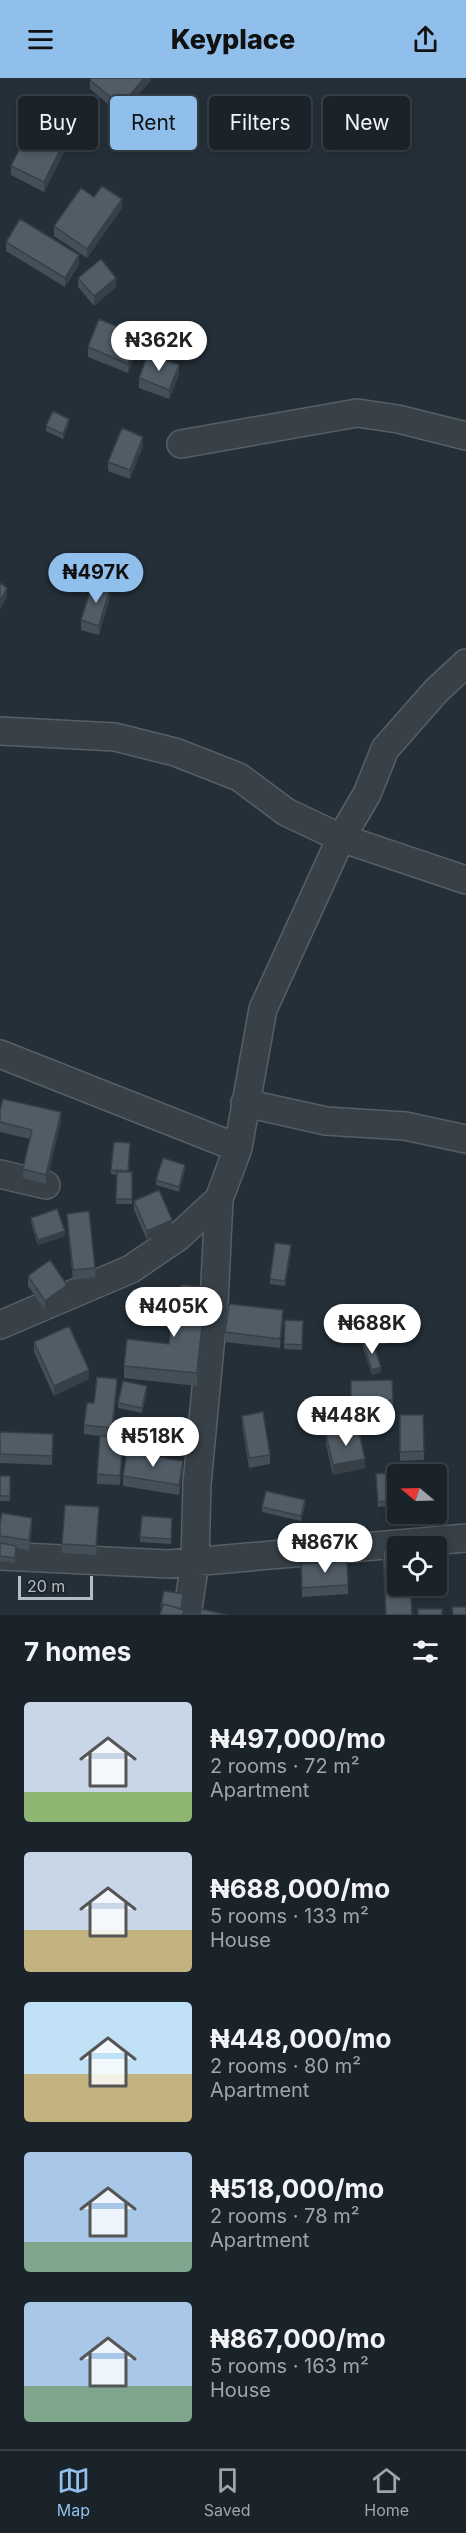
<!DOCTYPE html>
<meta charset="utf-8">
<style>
body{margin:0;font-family:Inter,sans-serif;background:#242b32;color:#f1f3f6;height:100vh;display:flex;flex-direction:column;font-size:22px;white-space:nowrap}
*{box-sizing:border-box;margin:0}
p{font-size:20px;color:#a0a4a8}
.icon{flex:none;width:33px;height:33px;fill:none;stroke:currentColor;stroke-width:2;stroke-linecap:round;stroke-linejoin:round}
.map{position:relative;height:1537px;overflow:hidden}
.sheet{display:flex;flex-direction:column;background:#1b232a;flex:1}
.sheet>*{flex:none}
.hud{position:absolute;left:18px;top:18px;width:430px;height:54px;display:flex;gap:12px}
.needle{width:39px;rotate:289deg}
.fabs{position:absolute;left:387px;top:1386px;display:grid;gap:12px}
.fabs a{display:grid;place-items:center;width:60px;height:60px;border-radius:6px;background:#1b232a;box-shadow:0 3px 9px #0003,0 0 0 2px #394047;font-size:30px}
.scale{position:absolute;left:18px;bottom:15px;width:75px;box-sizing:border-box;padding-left:6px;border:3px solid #b3bcc4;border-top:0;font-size:16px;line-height:21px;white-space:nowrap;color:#b3bcc4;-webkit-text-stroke:4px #1d262d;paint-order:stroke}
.price{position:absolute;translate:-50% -51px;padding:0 14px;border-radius:21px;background:#fff;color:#222;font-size:20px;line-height:39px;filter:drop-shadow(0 2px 3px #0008)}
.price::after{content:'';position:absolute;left:50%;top:36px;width:18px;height:14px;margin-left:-9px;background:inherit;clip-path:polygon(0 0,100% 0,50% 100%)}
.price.current{background:#91bfeb;color:#111}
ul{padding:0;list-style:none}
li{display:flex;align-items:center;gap:18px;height:150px;padding:0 24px}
li span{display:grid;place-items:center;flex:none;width:168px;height:120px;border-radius:6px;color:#555}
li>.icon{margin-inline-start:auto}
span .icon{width:72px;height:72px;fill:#fffc;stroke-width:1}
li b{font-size:26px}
h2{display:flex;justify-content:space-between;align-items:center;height:72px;padding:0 24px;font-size:26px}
.pill{padding:0 21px;border-radius:6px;background:#1b232a;box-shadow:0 3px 9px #0003,0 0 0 2px #394047;font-size:21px;line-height:54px}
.pill.current{background:#91bfeb;color:#111}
header{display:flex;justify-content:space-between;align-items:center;height:78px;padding:0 24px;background:#91bfeb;color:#111;font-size:27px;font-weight:800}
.tabs{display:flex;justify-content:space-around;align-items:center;height:84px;border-top:2px solid #394047;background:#1b232a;font-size:16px;color:#a0a4a8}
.tabs a{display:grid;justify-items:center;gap:3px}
.tabs .current{color:#91bfeb}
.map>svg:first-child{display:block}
</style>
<header><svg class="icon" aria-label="menu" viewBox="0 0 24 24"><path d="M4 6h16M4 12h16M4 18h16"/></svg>Keyplace<svg class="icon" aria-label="share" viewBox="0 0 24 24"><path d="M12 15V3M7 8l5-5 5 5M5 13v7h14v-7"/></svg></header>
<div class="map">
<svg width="466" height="1537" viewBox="0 0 466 1537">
<rect width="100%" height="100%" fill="#242f38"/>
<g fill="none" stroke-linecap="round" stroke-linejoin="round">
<defs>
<path id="minor" d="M181 366 357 335 398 341 466 358
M0 653 115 659 175 674 239 699 286 734 341 760 466 802
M0 976 238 1070
M245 1025 326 1043 405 1048 466 1061
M0 1096 46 1107
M0 1247 131 1191 178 1159 219 1121
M0 1478 169 1486 466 1460
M187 1537 195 1484 197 1406 214 1226 219 1121 238 1070 263 931 341 760 367 716 385 671 436 613 466 585"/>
</defs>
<use href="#minor" stroke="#565f66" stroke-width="30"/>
<use href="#minor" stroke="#384148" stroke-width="27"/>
</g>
<path fill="#454f58" d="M151 0V2L121 37 90 11V2Z
M66 70 44 114 11 97V88Z
M94 119 122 130 87 180 54 158V148Z
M6 164 79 186 65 209 6 173Z
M78 200 116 209 94 228 78 209Z
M139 267 128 295 88 279V269Z
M179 297 169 321 139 310V300Z
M69 345 63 361 46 353V348Z
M143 368 130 401 108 393V384Z
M110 519 99 557 81 552V542Z
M0 1032 61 1043 46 1106 23 1100V1091L30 1061 0 1054Z
M130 1065 129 1094H132V1126H116L117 1097 111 1096V1092Z
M185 1092 179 1114 156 1107V1102Z
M134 1123 172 1151 147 1162 134 1132Z
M67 1136 95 1190V1199L73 1202 67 1145Z
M31 1140 65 1158 38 1167 31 1145Z
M291 1172 285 1208 270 1206V1201Z
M28 1198 67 1217 45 1232 28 1208Z
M206 1222 197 1308 124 1300V1288L169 1266 177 1246Z
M283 1241 280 1270 225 1264V1254Z
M285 1242 303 1243 302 1272 284 1271Z
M363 1244H387L386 1266H374L381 1294 372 1297 363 1270Z
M34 1264 89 1301 54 1318 34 1274Z
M392 1302 393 1331 351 1332V1303Z
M117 1311 112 1359 123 1369 120 1407 97 1406V1396L107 1359 84 1356V1347L94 1325Z
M147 1313 142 1335 118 1330V1325Z
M400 1337H423L424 1382 400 1383Z
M242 1338 270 1377V1386L249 1390 242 1347Z
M0 1354 53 1356 52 1387 0 1385Z
M326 1357 365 1390 333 1397 326 1366Z
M183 1392 179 1417 123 1408V1398Z
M398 1396V1427L378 1429 376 1401Z
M0 1398H10V1423H0Z
M305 1427 301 1443 262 1434V1429Z
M99 1439 96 1477 62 1475V1466Z
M172 1440 171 1466 140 1464V1459Z
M0 1446 32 1449 29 1472 16 1470 15 1485 0 1483Z
M436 1469 443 1493V1505L436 1506Z
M383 1472 412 1537H386Z
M301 1486 348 1507V1516L302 1519Z"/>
<path fill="#384047" d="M144 0H151V2L121 37V28Z
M66 60V70L44 114V104Z
M122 121V130L87 180V171Z
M79 177V186L65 209V200Z
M116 200V209L94 228V218Z
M139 258V267L128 295V286Z
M179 287V297L169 321V312Z
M69 341V345L63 361V356Z
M143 359V368L130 401V392Z
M7 510V519L0 532V523Z
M110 510V519L99 557V548Z
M61 1034V1043L46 1106V1097Z
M185 1087V1092L179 1114V1109Z
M172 1142V1151L147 1162V1153Z
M65 1153V1158L38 1167V1162Z
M291 1167V1172L285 1208V1203Z
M67 1207V1217L45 1232V1223Z
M206 1209V1222L197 1308V1295Z
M283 1232V1241L280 1270V1261Z
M381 1289V1294L372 1297V1292Z
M89 1292V1301L54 1318V1308Z
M117 1301V1311L112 1359V1350Z
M147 1308V1313L142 1335V1330Z
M365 1381V1390L333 1397V1387Z
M183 1383V1392L179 1417V1407Z
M305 1422V1427L301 1443V1438Z
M32 1440V1449L29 1472V1462Z"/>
<path fill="#505c66" stroke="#384047" stroke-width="1.5" d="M92 0H144L121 28 90 2Z
M33 44 66 60 44 104 11 88Z
M102 108 122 121 87 171 54 148 81 110 94 119Z
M20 141 79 177 65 200 6 164Z
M101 181 116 200 94 218 78 200Z
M99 241 139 258 128 286 88 269Z
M148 276 179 287 169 312 139 300Z
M53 333 69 341 63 356 46 348Z
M122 350 143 359 130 392 108 384Z
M0 505 7 510 0 523Z
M93 505 110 510 99 548 81 542Z
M3 1021 61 1034 46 1097 23 1091 32 1052 0 1044V1032Z
M114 1064 130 1065 128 1093 111 1092Z
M163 1080 185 1087 179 1109 156 1102Z
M117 1094H132V1121H116Z
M159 1112 172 1142 147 1153 134 1123Z
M57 1131 65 1153 38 1162 31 1140Z
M89 1133 95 1190 73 1192 67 1136Z
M275 1165 291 1167 285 1203 270 1201Z
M50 1182 67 1207 45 1223 28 1198Z
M181 1207 206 1209 197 1295 124 1288 127 1261 169 1266 171 1245 177 1246Z
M229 1226 283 1232 280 1261 225 1254Z
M285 1242 303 1243 302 1267 284 1266Z
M363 1244H387L386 1261H363Z
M69 1248 89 1292 54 1308 34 1264Z
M372 1262 381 1289 372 1292 363 1265Z
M97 1299 117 1301 112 1350 84 1347 87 1325H94Z
M392 1302 393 1322 351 1323V1303Z
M123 1303 147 1308 142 1330 118 1325Z
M263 1334 270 1377 249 1380 242 1338Z
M400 1337H423L424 1373 400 1374Z
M358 1350 365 1381 333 1387 326 1357Z
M0 1354 53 1356 52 1378 0 1376Z
M100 1358 123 1360 120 1398 97 1396Z
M127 1374 183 1383 179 1407 123 1398Z
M398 1394V1422L378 1424 376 1396Z
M0 1398H10V1418H0Z
M266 1413 305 1422 301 1438 262 1429Z
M65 1427 99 1429 96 1468 62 1466Z
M2 1435 32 1440 29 1462 0 1458V1446Z
M142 1438 172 1440 171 1461 140 1459Z
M0 1465 16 1468 15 1480 0 1478Z
M436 1469H441L443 1493H436Z
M398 1471V1508H410L412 1537H386L383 1472Z
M347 1483 348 1507 302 1510 301 1486Z
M164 1513 183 1516 181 1531 163 1526V1528H161Z
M163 1526 184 1532 183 1537H160Z
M452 1529H466V1537H453Z
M201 1531 228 1537H200Z
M418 1531H442V1537H418Z"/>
</svg>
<div class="fabs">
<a><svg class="needle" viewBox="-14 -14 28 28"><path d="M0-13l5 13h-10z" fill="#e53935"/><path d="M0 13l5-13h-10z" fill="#a0a4a8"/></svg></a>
<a><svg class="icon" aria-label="locate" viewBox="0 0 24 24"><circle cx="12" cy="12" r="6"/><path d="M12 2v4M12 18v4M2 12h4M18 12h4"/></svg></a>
</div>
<div class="scale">20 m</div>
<b class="price" style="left:159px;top:294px">₦362K</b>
<b class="price current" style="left:96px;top:526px">₦497K</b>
<b class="price" style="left:174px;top:1260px">₦405K</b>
<b class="price" style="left:372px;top:1277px">₦688K</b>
<b class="price" style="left:346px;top:1369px">₦448K</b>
<b class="price" style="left:153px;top:1390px">₦518K</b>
<b class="price" style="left:325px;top:1496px">₦867K</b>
<div class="hud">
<a class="pill">Buy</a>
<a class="pill current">Rent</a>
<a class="pill">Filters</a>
<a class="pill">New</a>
</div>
</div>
<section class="sheet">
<h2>7 homes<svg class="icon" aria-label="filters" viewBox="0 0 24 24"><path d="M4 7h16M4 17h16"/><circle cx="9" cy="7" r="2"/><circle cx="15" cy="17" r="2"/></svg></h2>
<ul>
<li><span style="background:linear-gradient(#c9d6e8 75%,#8fb573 0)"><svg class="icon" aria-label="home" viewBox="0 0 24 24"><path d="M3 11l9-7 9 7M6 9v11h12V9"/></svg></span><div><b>₦497,000/mo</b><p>2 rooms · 72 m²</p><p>Apartment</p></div></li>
<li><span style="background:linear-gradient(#c9d6e8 65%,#c2b280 0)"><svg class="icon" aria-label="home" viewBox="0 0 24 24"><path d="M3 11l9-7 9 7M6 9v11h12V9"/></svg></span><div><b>₦688,000/mo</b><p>5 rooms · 133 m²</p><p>House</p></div></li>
<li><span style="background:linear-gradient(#bfe0f5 60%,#c2b280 0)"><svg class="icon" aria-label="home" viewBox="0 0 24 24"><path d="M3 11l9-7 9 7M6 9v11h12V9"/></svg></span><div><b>₦448,000/mo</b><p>2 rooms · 80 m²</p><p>Apartment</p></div></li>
<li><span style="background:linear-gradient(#a9c7e8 75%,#7fa58c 0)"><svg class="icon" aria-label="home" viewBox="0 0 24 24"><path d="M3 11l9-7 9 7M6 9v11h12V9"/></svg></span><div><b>₦518,000/mo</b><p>2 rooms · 78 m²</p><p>Apartment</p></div></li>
<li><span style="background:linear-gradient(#a9c7e8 70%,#7fa58c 0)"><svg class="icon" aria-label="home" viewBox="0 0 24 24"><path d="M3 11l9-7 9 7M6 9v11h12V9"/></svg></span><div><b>₦867,000/mo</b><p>5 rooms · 163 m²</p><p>House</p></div></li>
</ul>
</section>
<nav class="tabs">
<a class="current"><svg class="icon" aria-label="map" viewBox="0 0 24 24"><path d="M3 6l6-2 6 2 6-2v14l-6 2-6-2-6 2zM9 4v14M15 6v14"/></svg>Map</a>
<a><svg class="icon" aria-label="saved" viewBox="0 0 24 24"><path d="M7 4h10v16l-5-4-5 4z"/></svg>Saved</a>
<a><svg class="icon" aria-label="home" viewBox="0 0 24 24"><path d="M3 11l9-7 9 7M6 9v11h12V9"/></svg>Home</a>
</nav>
